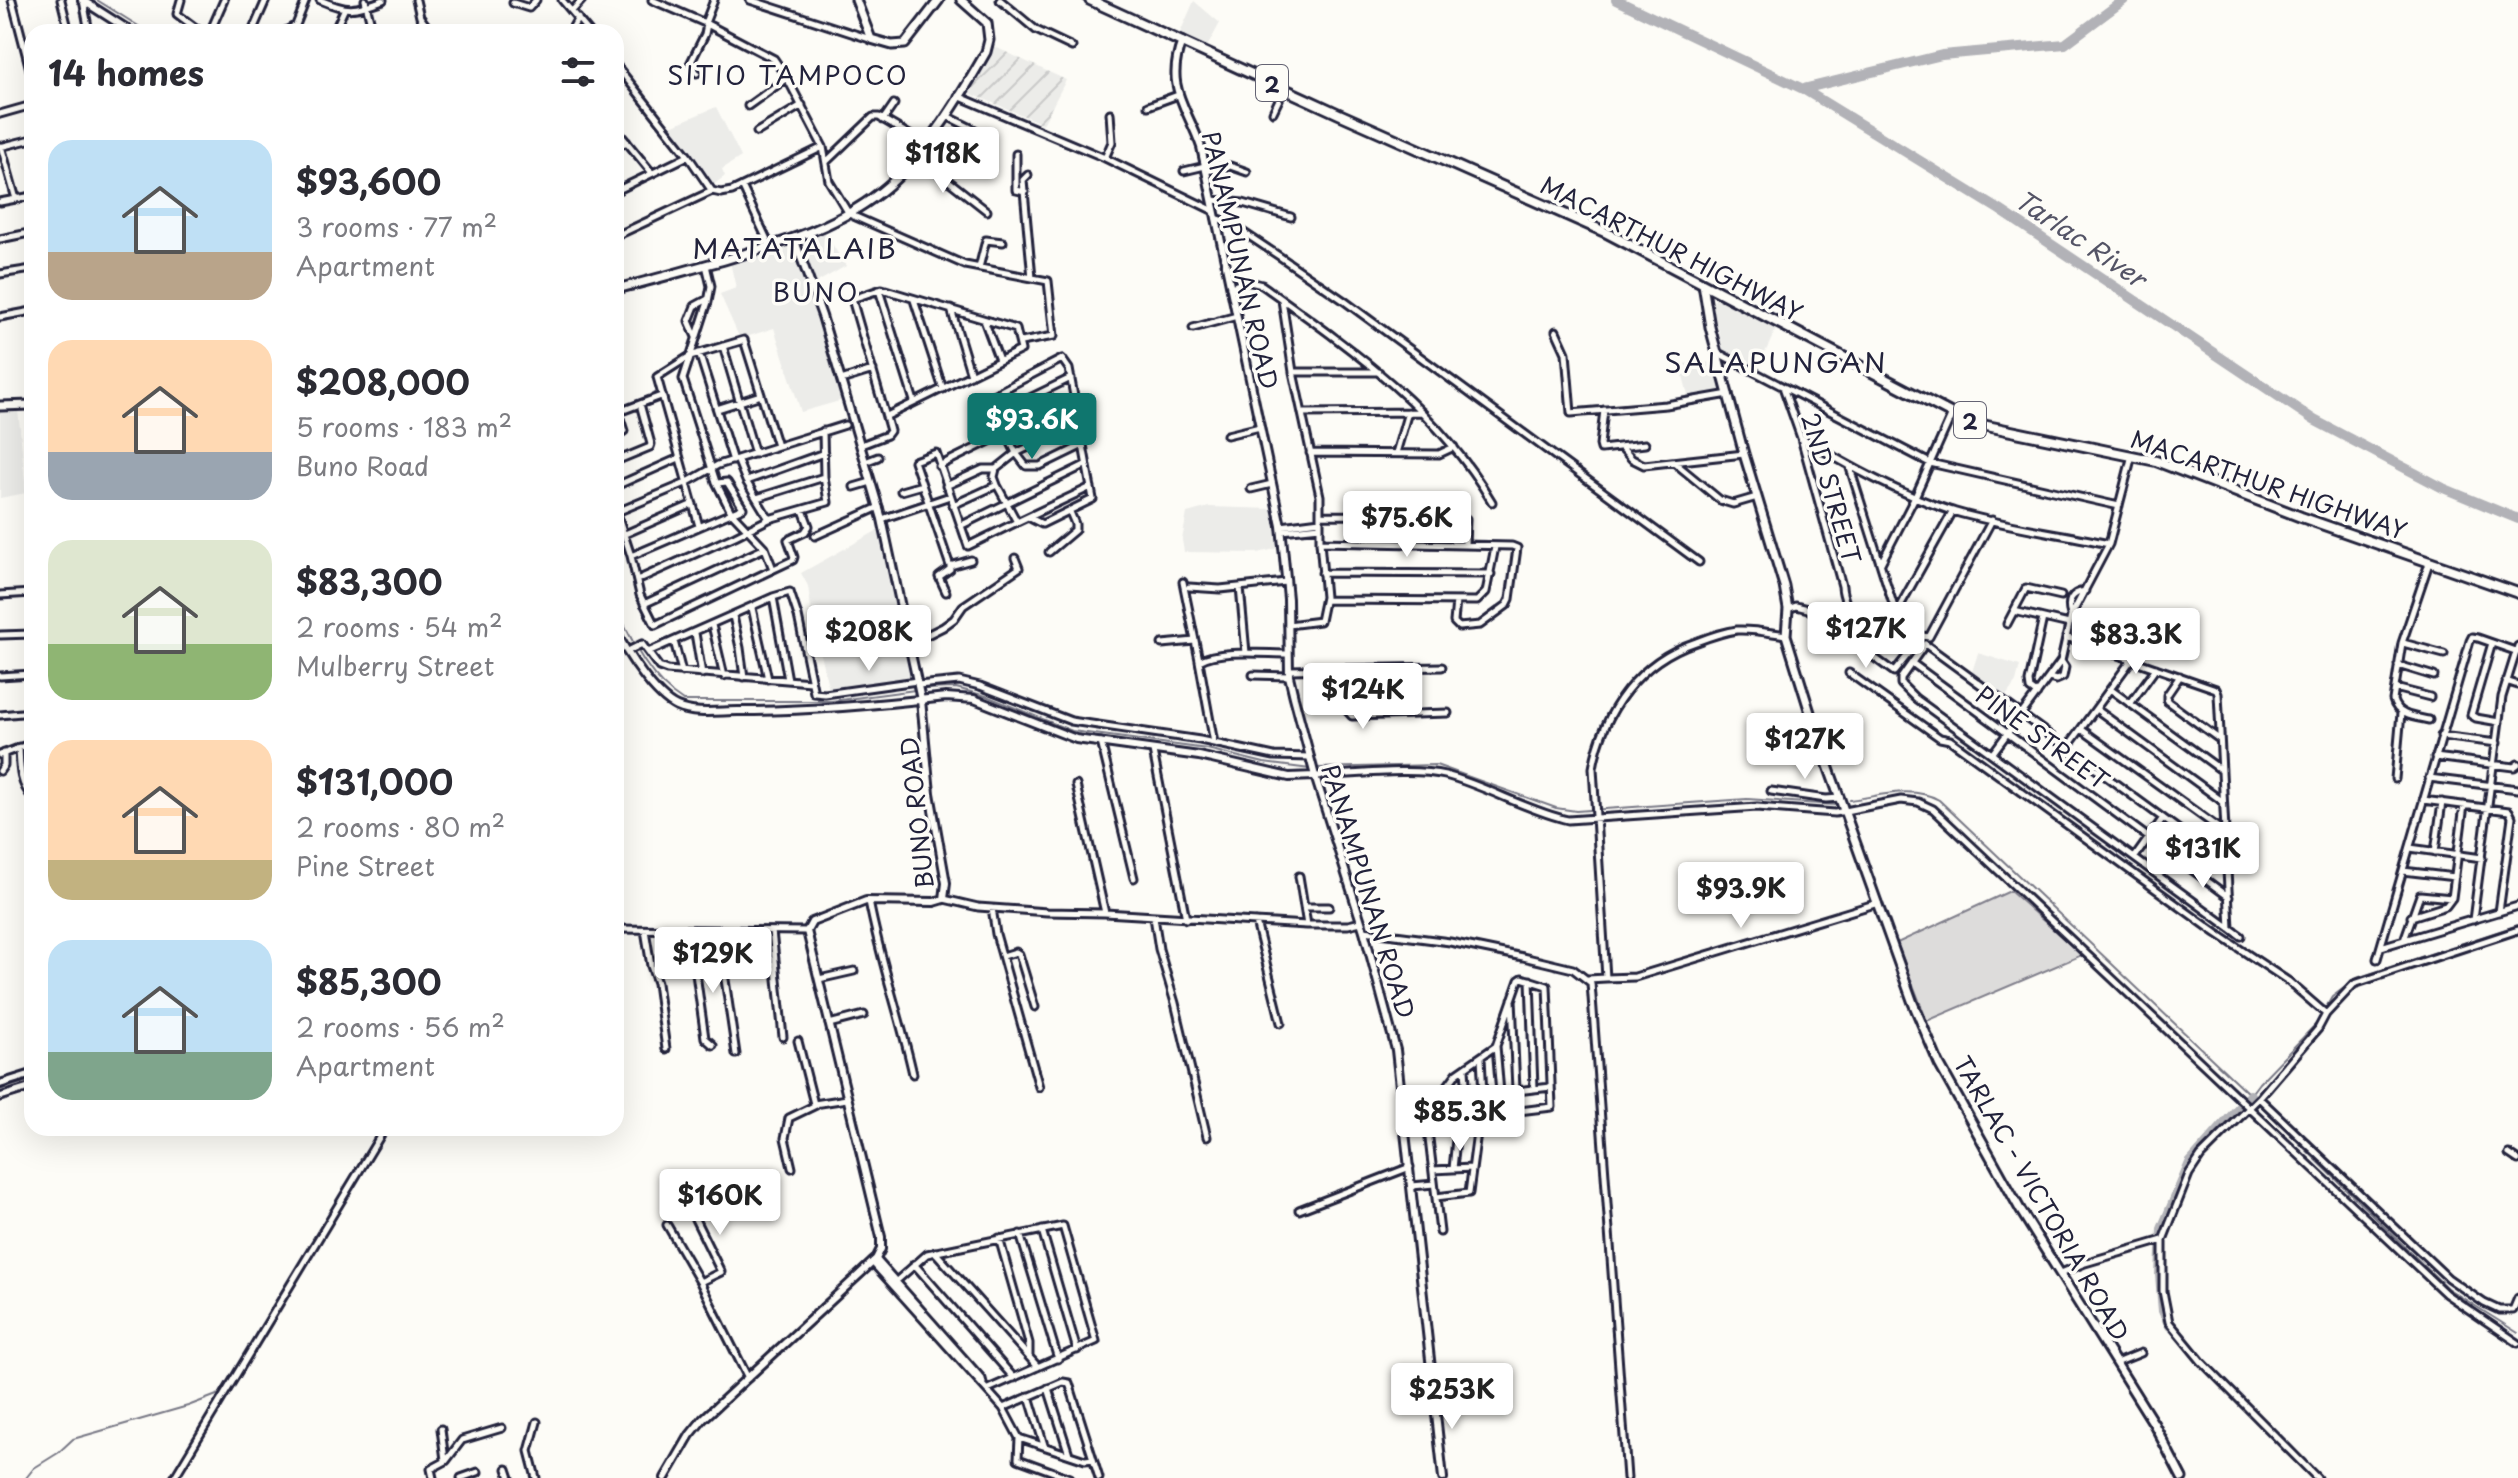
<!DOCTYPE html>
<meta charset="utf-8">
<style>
body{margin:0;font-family:"Playpen Sans",sans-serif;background:#f7f7f7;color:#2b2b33;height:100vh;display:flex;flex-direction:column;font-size:30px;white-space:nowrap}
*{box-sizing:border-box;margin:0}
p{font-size:26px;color:#7c7c81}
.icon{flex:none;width:44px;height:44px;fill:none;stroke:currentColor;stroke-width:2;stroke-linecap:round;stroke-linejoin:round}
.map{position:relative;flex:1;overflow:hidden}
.panel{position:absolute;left:24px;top:24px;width:600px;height:1112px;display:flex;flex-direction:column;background:#fff;border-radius:24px;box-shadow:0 8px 32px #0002}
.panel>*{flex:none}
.price{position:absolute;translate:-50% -68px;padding:0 18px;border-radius:8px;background:#fff;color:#222;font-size:26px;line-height:52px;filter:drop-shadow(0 2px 4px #0008)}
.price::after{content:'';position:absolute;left:50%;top:48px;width:24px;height:18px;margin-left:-12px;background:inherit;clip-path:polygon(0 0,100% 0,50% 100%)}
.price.selected{background:#0f766e;color:#fff}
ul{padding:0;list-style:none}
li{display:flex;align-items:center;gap:24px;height:200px;padding:0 24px}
li span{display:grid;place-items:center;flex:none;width:224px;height:160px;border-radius:24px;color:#555}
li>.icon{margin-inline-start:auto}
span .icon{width:96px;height:96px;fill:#fffc;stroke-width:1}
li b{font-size:34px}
h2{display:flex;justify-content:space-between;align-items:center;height:96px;padding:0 24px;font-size:34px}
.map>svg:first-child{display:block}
</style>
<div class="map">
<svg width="2518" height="1478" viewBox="0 0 2518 1478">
<defs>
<pattern id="industrial-furrows" width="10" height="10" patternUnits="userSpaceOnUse" patternTransform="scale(2)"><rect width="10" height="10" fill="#ecece9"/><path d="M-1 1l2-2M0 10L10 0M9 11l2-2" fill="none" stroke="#cacac9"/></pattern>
</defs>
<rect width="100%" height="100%" fill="#fdfcf7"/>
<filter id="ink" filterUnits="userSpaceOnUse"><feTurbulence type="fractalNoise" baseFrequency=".0125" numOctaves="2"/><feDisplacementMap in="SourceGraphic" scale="16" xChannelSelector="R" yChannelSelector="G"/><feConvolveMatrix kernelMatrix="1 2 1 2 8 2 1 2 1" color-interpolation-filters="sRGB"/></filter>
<g filter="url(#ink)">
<path fill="#ecece9" d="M1194 1 1220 23 1207 47 1179 35Z
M716 107 741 157 722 169 725 176 713 185 671 126Z
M825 233 846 266 812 285 797 246Z
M792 245 843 400 801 412 774 328 740 339 720 294 736 288 730 262Z
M1716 297 1776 329 1758 368 1724 352 1712 305Z
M1717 362 1725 394 1689 399 1680 364Z
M18 409 26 493 0 498V410Z
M1209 507 1274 509 1279 548 1258 553 1184 552 1182 540 1187 513Z
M880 529 913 675 896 683 829 689 815 635 808 586 801 573Z
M1978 653 2020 666 2016 682 2006 696 1972 672Z"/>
<path fill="url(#industrial-furrows)" d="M993 46 1066 80 1043 124 967 92Z"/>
<path fill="#dddcdb" stroke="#807f8b" stroke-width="2" d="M2010 891 2082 955 1927 1021 1897 943Z"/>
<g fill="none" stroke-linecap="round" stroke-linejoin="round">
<path stroke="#787885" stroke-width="2" d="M97 0 148 32
M616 607C633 643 649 680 683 701H832L915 690
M616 648 619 646
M923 689 956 688 986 696 1072 731 1207 749 1264 763 1310 769
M1316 768 1436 765 1556 808 1576 811 1747 799 1835 805
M1850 800C1880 796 1912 785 1939 800L2250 1095 2447 1288 2518 1333
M2325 1009 2332 997 2357 978 2518 925
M0 1090 32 1080
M2250 1095 2259 1083 2316 1024 2322 1014
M26 1478 34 1468 58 1453 73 1439 188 1406 222 1393"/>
<path stroke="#b2b2b7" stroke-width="10" d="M1616 0 1803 89 2000 210 2314 420 2443 488 2518 519
M1803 89 1942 55 2065 44 2124 0
M2170 1326 2163 1311 2160 1275 2162 1229 2190 1163 2250 1095"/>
<defs>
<path id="minor" d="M12 0 32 77
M61 0 69 32
M83 0 89 32
M181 0 177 14 201 32
M320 0C348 12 354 11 383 0
M365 0 373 32
M416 0 420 17 431 32
M562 0 589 32
M652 0 705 23 774 59 787 78 823 147 829 181 849 214 965 265 1048 281 1054 336 1021 342
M750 0 870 39
M1000 0 1036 30 1072 47
M513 3 529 8 536 0
M572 11 582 0
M705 23 714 0
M210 32 224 0
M252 32 266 0
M284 32 296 25 306 0
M334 32 344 10
M570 32 578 18
M616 65 688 156 712 191
M697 73 690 64 705 34 707 24
M958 96 1105 158 1214 211
M748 106 787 78
M1148 106 1178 95
M1273 112 1284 89
M0 114 32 105
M947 116 975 130 984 169
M883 120 894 104
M616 129 652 173
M757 132 802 105
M1 146 16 199
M0 147 32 139
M616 147 627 142
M1016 154V190L1025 192
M917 156 987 211
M1105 158 1112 142 1110 113
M826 162 873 117H879L925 144
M1184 171 1205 166
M1206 171 1230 166 1247 172
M1028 175 1023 180 1032 278
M742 186 770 246
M616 191 688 156
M712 191 721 193 732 191 823 147
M1213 200 1243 203 1291 217
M0 202 32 196
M1216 218 1228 222 1279 256 1343 300 1699 562
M616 236 712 191
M0 239 29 233
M706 265 711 286 708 302 683 379 716 482 731 512 765 548 773 569
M979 268 986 240 1003 242
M0 274 32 269
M1231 287 1246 281 1262 285C1350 348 1436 407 1492 502
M879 290 914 401
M914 300 943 389
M1282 300 1293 372 1320 496V542L1325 597 1320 621 1288 625
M951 309 971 375
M0 317 32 311
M984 320 999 360
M1193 328 1237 316
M1556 331 1566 353 1571 413 1666 405 1729 394
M696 337 689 321 695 306 708 299
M723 346 755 454
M699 353 733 461
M1718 353 1930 463 2119 506
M1293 372H1379
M841 380 873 370
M1783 387 1801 438 1842 586C1842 597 1849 608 1851 619L1861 623H1899L1920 640 1894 672 1808 609 1796 606 1788 609
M717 409 761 395
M1604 410 1600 445 1601 449 1645 444
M616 413 661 396
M1302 413 1422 412
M997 414 1071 378
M1079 423 1016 453 996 469 994 477 997 485 1017 522 1091 487
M1227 435 1260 427
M616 436 624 431 618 412
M1802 438C1850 467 1899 494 1952 511 2003 526 2057 533 2109 544
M861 445 887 435 890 431 852 299 882 289 1016 329 1021 350 887 416
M1621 447 1632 459 1644 465 1744 454
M1310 453 1439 454 1454 447
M1396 453 1408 412
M737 459 746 481 769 519
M616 461 650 447 651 444 640 404
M865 462 878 457
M1675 463 1720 500 1733 504 1757 497
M939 466 1075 399
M1850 468 1899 623
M746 481 824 453
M616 486 679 458
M946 486 983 469H996
M854 487 871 482
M1251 489 1272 484
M901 491 922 485
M757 498 824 477
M953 505 997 485
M616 510 631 556 640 595 655 625 793 560 794 557 788 540 805 532 809 526 803 510
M617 512 686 483 718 465 845 425
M1321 515 1460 516 1466 519 1465 545
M1028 517 1042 524 1093 499 1069 369 1062 359 991 396 990 400 1016 453 1026 466H1040L1083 445
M882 519 950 496
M699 526 657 377 690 356 744 340 777 446
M960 526 1085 465
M1281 526 1320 521
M1282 531 1320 527
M625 534 693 504
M815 536 879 507
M1320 542 1512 546 1517 548 1510 599 1507 605 1480 625 1459 627 1454 622 1456 601
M1049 552 1075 530V524L1070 512
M631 556 743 508 727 482 717 483
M1881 563 1915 497 1952 414
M950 566 971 560
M1322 573 1491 574
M637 580 735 536 769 519 828 502 824 477 823 431
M1183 582 1199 660
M1189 587 1220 589 1286 582
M1240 587 1246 653
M946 592 939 577 950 569V566L914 461 936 453 968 546 1017 522
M0 595 32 593
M773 597 788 680
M1325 600 1477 601 1486 592 1495 547
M644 604 765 548
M752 608 768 679
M2014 611 2069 624
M1896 613 1953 511
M2071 615C2067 602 2070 593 2085 591
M733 616 740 648 744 677
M1851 620 1855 633 1854 642
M2007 624 2026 588 2061 596
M712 625 724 676
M695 633 702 674
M0 635 32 634
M1915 635 1929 637 1992 520
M2066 637 2216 689 2218 694 2230 928
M674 641 682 672
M2403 643 2444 654
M2492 643 2471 715 2476 718 2499 722
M909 644 943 627 954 619 963 606 1019 568 1015 558
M1162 644 1195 641
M628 651 642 644 659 667 667 670 811 682
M648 652 773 597 790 592 798 616 814 693 825 694 917 681
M1912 663 2229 897
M2398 665 2434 676
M1333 668 1340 703 1352 716 1448 713
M1289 670 1442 667
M1849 673 1940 738 1950 740 2216 933 2288 981 2326 1014
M1253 675 1289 676
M0 676 32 674
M2180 676 2167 695V701L2219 739
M2049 678 2056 680 2063 677 2065 667 2061 661
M2506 681 2518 685
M918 685 959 681 980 686 1071 721 1200 740 1274 756 1310 757
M2395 688 2430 697
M2110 689 2221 770
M2037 694 2030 689 2029 682 2043 618
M2130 704 2156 668
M2096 709 2222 801
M0 715 32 712
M2429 720C2415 717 2397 716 2393 700L2402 643 2429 563
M2081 729 2224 832
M2441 736 2497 743
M1101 742 1134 878
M1214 743 1199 661C1219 649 1264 654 1288 654
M19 747C20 766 19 783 32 797
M2067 748 2132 659
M1153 751 1186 919
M1992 754 2061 661 2071 616 2109 544 2132 455
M0 755 32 743
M2435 757 2514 767 2518 764
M0 771 4 765V753
M1315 776C1351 775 1412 767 1445 775 1487 786 1525 810 1568 820L1757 807 1835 813 1901 800 1918 802 1933 809 2446 1294 2518 1343
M2429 778 2518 789
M2395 779 2401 713
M1076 785 1105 913
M1771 791 1826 799 1840 798
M2423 800 2509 811 2512 817 2499 912
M2410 848 2482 858
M2435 852 2442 802
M2135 857 2163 818
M2227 865 1925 644 1901 678V684L1915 698 2241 936
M2403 871 2455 877
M1299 876 1307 925
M944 899 978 907 1047 912 1105 913 1307 925H1348L1361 922
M869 901C880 960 900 1016 913 1074
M1304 907H1329
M992 908 996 934 1039 1087
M1154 917 1159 949 1175 1003 1207 1137
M2411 917 2446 906 2452 898 2464 805
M2473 920 2502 697 2518 646
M1256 922 1281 1023
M616 929 807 931
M645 930 651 966 657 983 666 1049
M662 930 668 958
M690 931 705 1038 713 1045
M772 931 783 1037
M1364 931 1450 942 1523 957 1573 969 1591 983 1627 1478
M718 932 736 1054
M2404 940 2420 895 2452 898
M2381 947 2518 906
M1003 956 1016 952 1019 954 1035 1007
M2377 959 2470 641 2472 637 2478 638 2518 652
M1606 978 1635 977 1878 903
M819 979 854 971
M1588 979 1606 978 1593 768C1603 711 1639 661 1696 642 1709 637 1723 632 1737 630 1753 629 1771 633 1786 635
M1530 980 1534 1088
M1512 999 1516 1090
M829 1024 864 1015
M798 1041 814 1104 847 1099
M1496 1046 1500 1093
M1481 1058 1483 1094
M1465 1069 1467 1097
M1449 1085 1450 1120
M0 1097 32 1087
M2259 1098 2448 1278 2484 1303 2499 1310H2513L2518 1298
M1462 1119 1461 1101 1464 1097 1551 1087
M1427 1122 1440 1232
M1404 1125 1552 1107 1547 986 1522 978 1519 980 1496 1046 1457 1073 1420 1123
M2509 1154 2518 1160
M792 1168 785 1138 789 1118 816 1105
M1453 1169 1458 1119
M1433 1170 1472 1168
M1412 1186 1434 1184
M1436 1197 1469 1193 1479 1117
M1299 1210 1410 1167
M693 1215 721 1272 700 1282
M667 1225 700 1282 748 1378
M1042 1230 1077 1350
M1020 1234 1058 1359
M999 1238 1029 1343V1357
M2163 1240V1291L2169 1322 2201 1361 2317 1478
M935 1252 1038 1367
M876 1259 982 1379 983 1383
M872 1262 1003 1408 1019 1438 1018 1459 1070 1478
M914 1264 1014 1378
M2061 1273 2085 1263 2163 1240 2189 1174 2201 1156 2259 1098 2318 1029 2326 1014 2354 984 2518 930
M893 1284 927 1254 1063 1226 1096 1341 988 1389
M2116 1363 2141 1353
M1048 1388 1069 1454
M1029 1396 1044 1445
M1003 1408 1063 1382 1069 1383 1099 1478
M441 1429 445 1460
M1019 1438 1085 1460 1093 1459
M507 1469 510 1478
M174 1478 385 1128
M433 1478 431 1469 446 1461 462 1440 502 1428
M461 1478 478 1472
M536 1478 529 1451 537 1422"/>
<path id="tertiary" d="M82 0 132 32
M1182 41C1164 88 1187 106 1201 147L1281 526 1288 599 1289 676 1294 697 1315 776 1364 931 1396 1050 1443 1478
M616 631C626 653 655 697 677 707 695 715 719 711 738 711 808 711 877 705 946 697L974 699 1076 739 1199 756 1289 777 1315 776
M0 1084 32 1074
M665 1478 690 1435 703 1419 876 1259 881 1249V1237L807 931 812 922 866 901 934 902 944 899 946 883 930 793 921 700 882 519 822 316 794 238"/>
<path id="secondary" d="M856 0 871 39 892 45 905 44 939 0"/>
<path id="primary" d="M1703 284 1710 327 1744 454 1784 586 1788 609 1786 635 1817 735 1913 1003 1939 1064 2021 1211 2154 1424 2182 1478
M616 289C650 281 683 271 717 262 778 244 840 228 889 185 927 152 961 96 986 52L989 40 987 23 961 0
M0 406 32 405"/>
<path id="trunk" d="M1090 0 1339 114 1605 232 1952 414 1987 426 2156 461 2301 517 2518 593"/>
</defs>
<use href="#minor" stroke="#22223b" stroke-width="11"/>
<use href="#tertiary" stroke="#22223b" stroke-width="12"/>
<use href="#secondary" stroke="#22223b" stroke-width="13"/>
<use href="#primary" stroke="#22223b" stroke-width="13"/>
<use href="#trunk" stroke="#22223b" stroke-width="14"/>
<use href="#minor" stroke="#fdfcf7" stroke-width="5"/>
<use href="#tertiary" stroke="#fdfcf7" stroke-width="6"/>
<use href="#secondary" stroke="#fdfcf7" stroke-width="7"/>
<use href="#primary" stroke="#fdfcf7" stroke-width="7"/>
<use href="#trunk" stroke="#fdfcf7" stroke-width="8"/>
</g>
</g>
<g text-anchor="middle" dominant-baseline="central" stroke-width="7" stroke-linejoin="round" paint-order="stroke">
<g fill="#fdfcf7" stroke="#646373" stroke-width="2">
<rect x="1256" y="65" width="32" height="36" rx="6"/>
<rect x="1954" y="402" width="32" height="36" rx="6"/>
</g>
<g font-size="22" font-weight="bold" fill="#22223b">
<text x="1272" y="83">2</text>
<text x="1970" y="420">2</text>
</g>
<g font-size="24" fill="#22223b" stroke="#fdfcf7">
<text transform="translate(1672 248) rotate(27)">MACARTHUR HIGHWAY</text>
<text transform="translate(1241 260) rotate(77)">PANAMPUNAN ROAD</text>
<text transform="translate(2269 484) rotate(19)">MACARTHUR HIGHWAY</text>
<text transform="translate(1832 488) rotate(74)">2ND STREET</text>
<text transform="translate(2043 737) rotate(36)">PINE STREET</text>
<text transform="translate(916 813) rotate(-96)">BUNO ROAD</text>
<text transform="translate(1369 891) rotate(73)">PANAMPUNAN ROAD</text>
<text transform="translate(2042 1198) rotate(60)">TARLAC - VICTORIA ROAD</text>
</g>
<g font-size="26" letter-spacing="2" fill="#22223b" stroke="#fdfcf7">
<text x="788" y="74">SITIO TAMPOCO</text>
<text x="816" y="291">BUNO</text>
</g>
<g font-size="26" font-style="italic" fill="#545466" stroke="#fdfcf7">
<text transform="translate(2081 238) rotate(34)">Tarlac River</text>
</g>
<g font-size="28" letter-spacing="2" fill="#22223b" stroke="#fdfcf7">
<text x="795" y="247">MATATALAIB</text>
<text x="1776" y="361">SALAPUNGAN</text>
</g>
</g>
</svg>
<b class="price" style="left:943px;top:195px">$118K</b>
<b class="price selected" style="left:1032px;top:461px">$93.6K</b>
<b class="price" style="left:1407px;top:559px">$75.6K</b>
<b class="price" style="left:1866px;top:670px">$127K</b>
<b class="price" style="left:869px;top:673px">$208K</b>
<b class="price" style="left:2136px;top:676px">$83.3K</b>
<b class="price" style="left:1363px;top:731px">$124K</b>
<b class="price" style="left:1805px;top:781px">$127K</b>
<b class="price" style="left:2203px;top:890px">$131K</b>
<b class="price" style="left:1741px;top:930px">$93.9K</b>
<b class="price" style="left:713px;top:995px">$129K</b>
<b class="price" style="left:1460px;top:1153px">$85.3K</b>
<b class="price" style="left:720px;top:1237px">$160K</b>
<b class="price" style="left:1452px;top:1431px">$253K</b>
<section class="panel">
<h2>14 homes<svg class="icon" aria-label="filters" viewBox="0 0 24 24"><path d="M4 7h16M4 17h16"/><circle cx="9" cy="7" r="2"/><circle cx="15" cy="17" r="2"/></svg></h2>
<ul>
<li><span style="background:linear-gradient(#bfe0f5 70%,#b9a48a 0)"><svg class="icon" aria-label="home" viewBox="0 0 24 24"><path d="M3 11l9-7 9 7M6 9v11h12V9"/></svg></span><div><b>$93,600</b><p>3 rooms · 77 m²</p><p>Apartment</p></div></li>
<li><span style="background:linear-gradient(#ffd9b3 70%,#9aa5b1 0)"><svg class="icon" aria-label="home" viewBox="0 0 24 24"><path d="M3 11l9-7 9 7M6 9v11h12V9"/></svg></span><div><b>$208,000</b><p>5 rooms · 183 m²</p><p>Buno Road</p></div></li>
<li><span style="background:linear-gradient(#dfe7d0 65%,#8fb573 0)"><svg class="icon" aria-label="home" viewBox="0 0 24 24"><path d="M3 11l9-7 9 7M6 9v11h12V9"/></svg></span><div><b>$83,300</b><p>2 rooms · 54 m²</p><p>Mulberry Street</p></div></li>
<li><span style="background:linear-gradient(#ffd9b3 75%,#c2b280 0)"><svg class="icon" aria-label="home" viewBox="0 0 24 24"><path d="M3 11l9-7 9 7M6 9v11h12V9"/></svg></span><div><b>$131,000</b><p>2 rooms · 80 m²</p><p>Pine Street</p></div></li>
<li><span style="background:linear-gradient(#bfe0f5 70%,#7fa58c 0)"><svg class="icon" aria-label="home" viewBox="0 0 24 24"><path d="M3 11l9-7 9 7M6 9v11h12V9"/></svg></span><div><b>$85,300</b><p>2 rooms · 56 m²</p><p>Apartment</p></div></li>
</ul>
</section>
</div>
